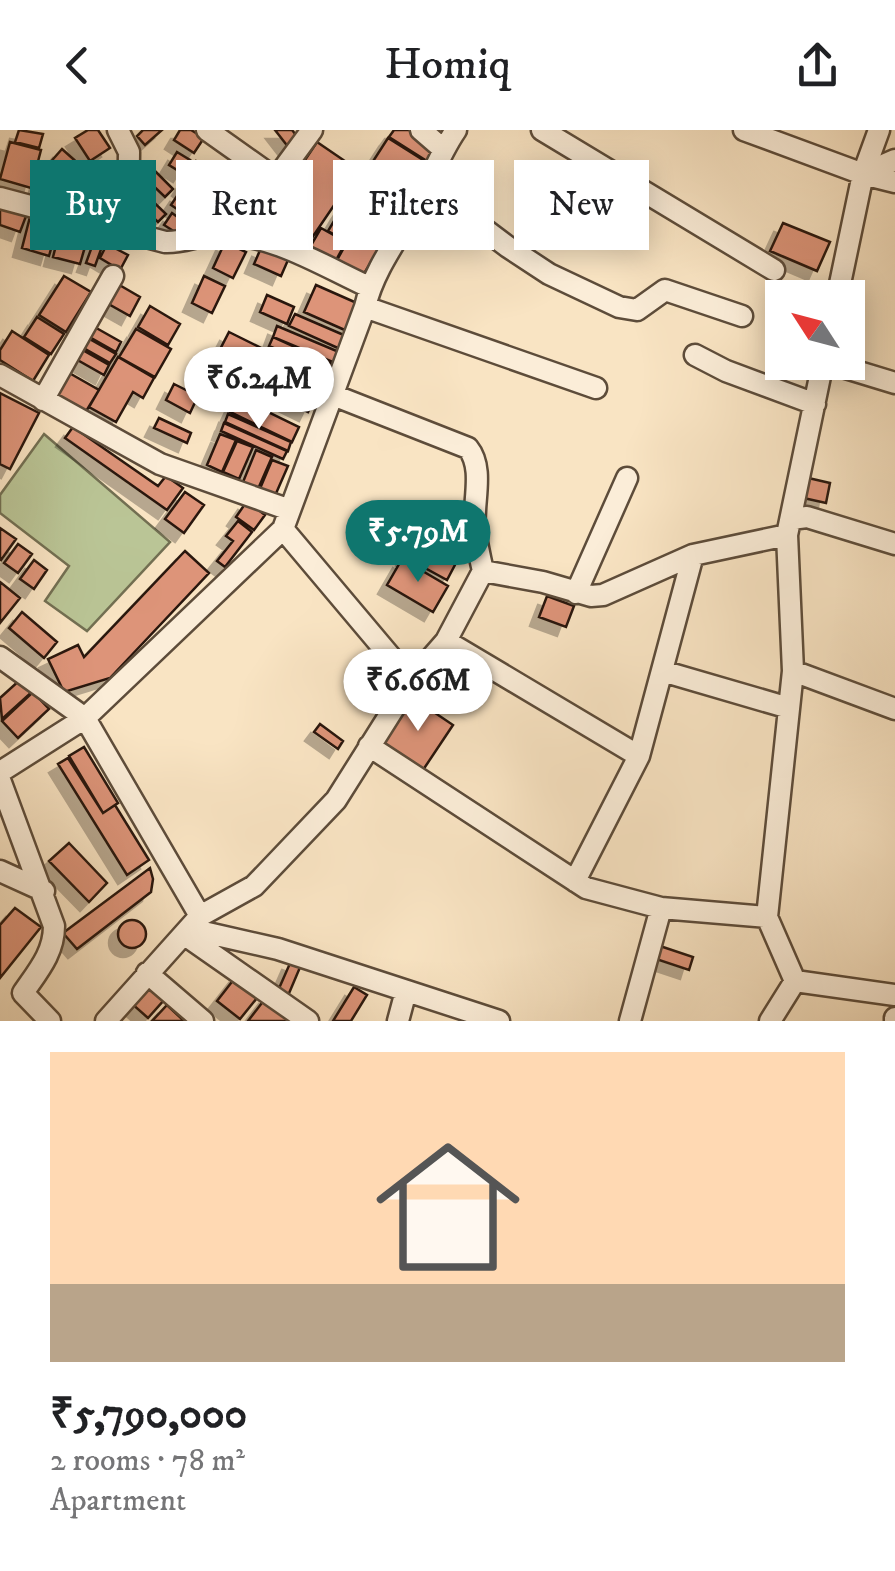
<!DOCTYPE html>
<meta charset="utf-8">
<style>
body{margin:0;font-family:"IM FELL DW Pica",serif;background:#f6f6f6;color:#202124;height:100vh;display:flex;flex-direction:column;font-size:38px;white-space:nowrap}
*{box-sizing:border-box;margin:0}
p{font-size:32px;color:#757577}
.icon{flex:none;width:55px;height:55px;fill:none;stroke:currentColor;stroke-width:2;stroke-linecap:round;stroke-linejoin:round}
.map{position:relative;height:891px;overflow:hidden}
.details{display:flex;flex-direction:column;background:#fff;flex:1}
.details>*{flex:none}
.hud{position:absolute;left:30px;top:30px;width:835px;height:90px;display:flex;gap:20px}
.needle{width:65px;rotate:306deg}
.controls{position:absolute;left:765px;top:150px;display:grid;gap:20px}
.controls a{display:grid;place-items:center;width:100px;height:100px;border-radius:0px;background:#fff;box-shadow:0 5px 25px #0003;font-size:50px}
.price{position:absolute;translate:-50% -85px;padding:0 22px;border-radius:35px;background:#fff;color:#222;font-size:32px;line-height:65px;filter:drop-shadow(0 2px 5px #0008)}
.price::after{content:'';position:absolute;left:50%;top:60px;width:30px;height:22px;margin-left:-15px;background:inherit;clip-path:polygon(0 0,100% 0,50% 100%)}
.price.selected{background:#0f766e;color:#fff}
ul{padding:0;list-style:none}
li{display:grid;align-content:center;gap:20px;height:530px;padding:0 50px}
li+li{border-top:2px solid #e0e0e0}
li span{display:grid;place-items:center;height:310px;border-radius:0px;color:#555}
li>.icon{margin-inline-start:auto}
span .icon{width:180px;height:180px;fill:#fffc;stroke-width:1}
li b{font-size:42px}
.chip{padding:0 35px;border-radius:0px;background:#fff;box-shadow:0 5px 25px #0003;font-size:35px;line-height:90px}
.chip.selected{background:#0f766e;color:#fff}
header{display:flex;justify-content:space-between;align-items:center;height:130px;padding:0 50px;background:#fff;font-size:45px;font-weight:600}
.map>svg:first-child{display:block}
</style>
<header><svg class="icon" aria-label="back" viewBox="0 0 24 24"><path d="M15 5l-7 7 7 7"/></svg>Homiq<svg class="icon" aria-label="share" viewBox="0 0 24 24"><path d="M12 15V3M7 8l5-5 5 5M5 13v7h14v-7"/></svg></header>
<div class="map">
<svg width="895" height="891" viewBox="0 0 895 891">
<defs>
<filter id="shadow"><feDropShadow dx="-9" dy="9" stdDeviation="0" flood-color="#0004"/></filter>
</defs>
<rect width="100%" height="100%" fill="#f9e4c3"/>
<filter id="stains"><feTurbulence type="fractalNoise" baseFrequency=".002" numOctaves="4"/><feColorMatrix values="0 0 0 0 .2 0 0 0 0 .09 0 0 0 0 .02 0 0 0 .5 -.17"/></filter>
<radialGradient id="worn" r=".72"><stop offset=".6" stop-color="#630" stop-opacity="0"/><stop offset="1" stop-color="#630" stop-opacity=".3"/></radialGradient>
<path fill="#bac596" stroke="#726f52" stroke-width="2.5" d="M44 304 170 412 87 501 45 471 69 436 0 383V365Z"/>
<path fill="#dd9479" stroke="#29190d" stroke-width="2.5" filter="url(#shadow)" d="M19 0 43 4 39 18 15 12Z
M88 0H98L110 18 90 31 75 8Z
M143 0H162L145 15 137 6Z
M180 0H191L204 8 194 23 174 10Z
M275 0H292L300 10 289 18Z
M394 0H409L438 19 430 33 389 7Z
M388 8 431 35 396 89 370 72 375 63 359 53Z
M10 12 41 20 31 58 0 49Z
M317 12 358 40 303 121 264 94 286 62 281 59 295 28 303 33Z
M62 19 81 36 67 53 47 36Z
M177 22 190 30 182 43 169 35Z
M196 31 214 43 206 54 188 42Z
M110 33 124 52 106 66 91 47Z
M243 38 270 52 260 70 234 55Z
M153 39 173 59 165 67 144 47Z
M188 46 206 58 199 70 181 57Z
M39 50 63 57 59 71 35 65Z
M139 58 166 84 158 92 131 67Z
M237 59 260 72 248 93 226 82Z
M93 61 106 70 92 90 79 81Z
M352 62 396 89 385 109 340 81Z
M179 63 197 76 189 87 171 75Z
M0 70 28 81 20 102 0 95Z
M32 79 60 87 49 126 22 118Z
M340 81 385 109 362 147 336 132 347 112 328 101Z
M172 83 190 96 183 107 164 95Z
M63 88 91 96 80 134 53 127Z
M783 93 830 112 817 141 770 121Z
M99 97 108 100 95 136 86 133Z
M321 98 346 112 335 132 310 117Z
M225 112 246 122 233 148 213 138Z
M107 114 128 125 120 140 100 128Z
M261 118 288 130 281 146 254 134Z
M64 146 91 162 66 202 39 185Z
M204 146 225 156 212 183 192 173Z
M116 153 140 167 130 186 105 172Z
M316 155 359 174 347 201 304 182Z
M267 165 294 177 287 194 260 182Z
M150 176 180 194 168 215 138 197Z
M295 184 346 206 340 219 289 196Z
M37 187 64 204 51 224 24 207Z
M91 195 121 212 116 222 86 205Z
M277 196 339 222 335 233 273 207Z
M136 199 171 219 155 247 119 227Z
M12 201 49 225 33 251 0 230V220Z
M229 202 324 249 308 282 212 235Z
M86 207 116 224 110 233 80 216Z
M273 207 333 234 329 243 269 216Z
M79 218 109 235 104 245 74 228Z
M118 227 154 248 143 268 133 262 116 292 89 277Z
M64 240 99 260 82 288 47 268Z
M174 254 198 266 190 283 166 270Z
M0 263 39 283 10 339 0 334Z
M237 267 299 297 292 312 230 282Z
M228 284 291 312 288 321 225 292Z
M159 288 191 303 187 313 154 298Z
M224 293 287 321 283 329 221 301Z
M73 297 158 356 166 346 183 358 167 380 65 308Z
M220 304 236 310 222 342 207 335Z
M237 311 253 317 239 349 223 342Z
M256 320 272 327 258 359 243 352Z
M272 330 288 336 274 368 259 361Z
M804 347 830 353 826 373 799 367Z
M185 362 204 375 184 403 165 389Z
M247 371 265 385 254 400 236 387Z
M238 391 252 402 225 437 217 431 233 411 226 406Z
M0 398 16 409 1 430 0 429Z
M415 408 457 431 447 450 405 427Z
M18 414 32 424 18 443 4 433Z
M185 421 209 443 110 548 64 562 48 529 78 515 84 527Z
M402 429 448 456 433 482 387 455Z
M34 430 47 440 34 459 20 449Z
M0 452 20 468 0 493Z
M547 466 574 476 566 497 539 487Z
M22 482 57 512 44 528 9 498Z
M441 525 457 535 441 560 426 550Z
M22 548 33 561 2 589 0 568Z
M33 562 49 579 18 608 2 591Z
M413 568 453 595 423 640 383 614Z
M320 594 343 611 338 619 314 602Z
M84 617 118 673 103 683 69 626Z
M68 628 103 683 115 675 149 730 127 745 58 634Z
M69 713 107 753 89 772 49 731Z
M150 738 153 749 151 762 77 819 63 803Z
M15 778 41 797 0 848V795Z
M118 804a14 14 0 1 1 28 0a14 14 0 1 1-28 0Z
M657 815 693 827 689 840 653 828Z
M291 831 301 835 287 868 277 863Z
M238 844 261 863 240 889 217 871Z
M147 855 164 870 148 888 131 873Z
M354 857 367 865 351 891H333Z
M268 865 303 891H248Z
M167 875 184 891H152Z"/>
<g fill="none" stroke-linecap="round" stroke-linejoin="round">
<defs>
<path id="street" d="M118 0 129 22 128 101
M207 0 276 49
M421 0 443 19
M542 0 774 140
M744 0 863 44 895 52
M863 44 895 30
M427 56 508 117 549 144 619 177 637 180 665 160 742 186
M0 68 165 112C184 113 200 104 219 104 272 103 323 136 369 157
M239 106 257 90 276 49 312 0
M837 168 863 44 879 0
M365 177 596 258
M695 225 726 241 815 274
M823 232 787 405 793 541 767 787 795 851 895 865
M826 232 895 253
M0 245 160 334 290 380
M333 265 468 318C485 339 472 374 475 400 477 414 480 428 483 441
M43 270 113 146
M791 389 807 387 895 414
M283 399 411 551
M576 463 627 348
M446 511 639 626
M0 527 85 588 200 786
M662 541 789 578
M793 541 895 579
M369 616 586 758 661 778 767 787
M0 642 85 588 283 399 365 177C375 133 408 97 427 56 436 36 443 19 456 0
M0 650 54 796C54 823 38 841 23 863L50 891
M0 741 44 761
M575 751 639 626 693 425
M190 799 278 819 499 891
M185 805 308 891
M147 843 203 891
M106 891 200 786 254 756 336 670 411 551 446 511 483 441 543 452 591 466 603 465 693 425 787 405
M398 891 406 861
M630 891 661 778
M770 891 795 851
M895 891V888"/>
</defs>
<use href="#street" stroke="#5d4c3a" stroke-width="25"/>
<use href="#street" stroke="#fbedd8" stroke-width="20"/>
</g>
<rect width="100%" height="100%" filter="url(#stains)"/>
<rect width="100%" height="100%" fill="url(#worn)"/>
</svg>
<div class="controls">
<a><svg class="needle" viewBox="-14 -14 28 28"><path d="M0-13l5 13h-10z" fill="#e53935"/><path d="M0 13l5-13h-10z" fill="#757577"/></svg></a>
</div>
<b class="price" style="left:259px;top:302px">₹6.24M</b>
<b class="price selected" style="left:418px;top:455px">₹5.79M</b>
<b class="price" style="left:418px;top:604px">₹6.66M</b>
<div class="hud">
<a class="chip selected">Buy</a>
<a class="chip">Rent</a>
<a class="chip">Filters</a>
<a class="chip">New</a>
</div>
</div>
<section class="details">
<ul>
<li><span style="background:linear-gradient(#ffd9b3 75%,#b9a48a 0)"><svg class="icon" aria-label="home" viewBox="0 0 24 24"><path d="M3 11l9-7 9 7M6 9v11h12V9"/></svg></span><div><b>₹5,790,000</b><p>2 rooms · 78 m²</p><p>Apartment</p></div></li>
</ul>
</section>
